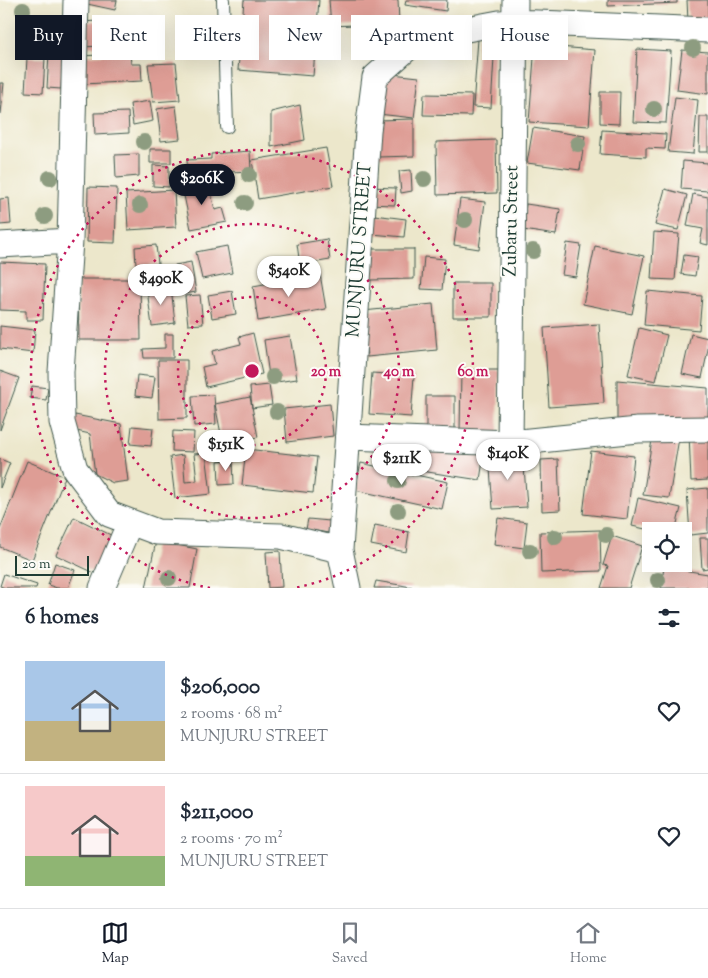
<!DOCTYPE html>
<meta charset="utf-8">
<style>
body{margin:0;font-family:"Sorts Mill Goudy",serif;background:#f6f6f7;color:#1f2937;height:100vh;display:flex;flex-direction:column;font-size:19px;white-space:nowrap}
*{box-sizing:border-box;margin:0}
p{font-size:16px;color:#747a83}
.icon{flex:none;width:28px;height:28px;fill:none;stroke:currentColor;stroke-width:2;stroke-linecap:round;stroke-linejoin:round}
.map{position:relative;height:588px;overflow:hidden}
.sheet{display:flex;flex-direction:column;background:#fff;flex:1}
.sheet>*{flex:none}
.guide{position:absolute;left:15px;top:15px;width:679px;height:45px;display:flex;gap:10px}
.tools{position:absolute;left:642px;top:522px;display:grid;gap:10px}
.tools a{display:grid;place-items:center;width:50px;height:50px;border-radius:0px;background:#fff;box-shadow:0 5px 20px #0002;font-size:25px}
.scale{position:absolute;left:15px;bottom:12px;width:74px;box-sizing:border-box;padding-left:5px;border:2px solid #1f3d34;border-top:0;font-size:14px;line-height:18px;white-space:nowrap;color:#1f3d34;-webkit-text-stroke:4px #fdfcf7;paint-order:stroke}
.price{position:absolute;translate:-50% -42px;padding:0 11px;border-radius:18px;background:#fff;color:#222;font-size:16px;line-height:32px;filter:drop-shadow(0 1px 2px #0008)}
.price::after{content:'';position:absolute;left:50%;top:30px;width:15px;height:11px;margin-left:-8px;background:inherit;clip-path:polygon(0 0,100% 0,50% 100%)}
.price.current{background:#111827;color:#fff}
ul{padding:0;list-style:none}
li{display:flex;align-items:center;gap:15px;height:125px;padding:0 25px}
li+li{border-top:1px solid #e0e1e3}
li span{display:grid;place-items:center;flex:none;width:140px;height:100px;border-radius:0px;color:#555}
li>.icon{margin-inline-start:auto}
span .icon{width:60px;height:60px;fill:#fffc;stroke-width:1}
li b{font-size:21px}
h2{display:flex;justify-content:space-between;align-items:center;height:60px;padding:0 25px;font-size:21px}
.tag{padding:0 18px;border-radius:0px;background:#fff;box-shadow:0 5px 20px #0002;font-size:18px;line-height:45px}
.tag.current{background:#111827;color:#fff}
.menu{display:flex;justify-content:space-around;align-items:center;height:70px;border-top:1px solid #e0e1e3;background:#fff;font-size:14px;color:#747a83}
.menu a{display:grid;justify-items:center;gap:2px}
.menu .current{color:#111827}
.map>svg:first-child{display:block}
</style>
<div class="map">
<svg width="708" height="588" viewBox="0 0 708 588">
<rect width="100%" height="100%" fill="#fdfcf7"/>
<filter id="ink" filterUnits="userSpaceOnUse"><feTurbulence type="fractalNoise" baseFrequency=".02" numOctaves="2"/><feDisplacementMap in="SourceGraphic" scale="10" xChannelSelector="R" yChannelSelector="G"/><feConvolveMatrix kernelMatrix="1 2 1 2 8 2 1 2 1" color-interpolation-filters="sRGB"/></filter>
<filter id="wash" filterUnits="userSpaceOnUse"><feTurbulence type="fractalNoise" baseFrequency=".0096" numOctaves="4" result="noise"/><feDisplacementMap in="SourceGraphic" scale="20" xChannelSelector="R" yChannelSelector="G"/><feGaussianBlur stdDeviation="1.12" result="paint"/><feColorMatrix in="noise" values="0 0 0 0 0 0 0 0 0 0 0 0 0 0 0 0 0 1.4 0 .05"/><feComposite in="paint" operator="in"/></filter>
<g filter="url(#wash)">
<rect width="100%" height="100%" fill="#ece7cb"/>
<g id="blocks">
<path fill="#de9d95" d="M78 0H117L115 10 78 2Z
M244 0H319L313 76 238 70Z
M329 0H398L399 23 331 26Z
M406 0H447L446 11 405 5Z
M608 0H677V3L608 6Z
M687 0H708V21L688 22Z
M99 21V26L121 25 122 45 81 47 80 22Z
M478 39 495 40 491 108 473 107Z
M535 45 595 50 589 126 529 122Z
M637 49 671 51 666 123 633 122Z
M682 50 708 52V94L677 90Z
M49 53 63 54 61 89 47 88Z
M130 53 131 64H141L142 81 83 84 82 56Z
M27 58H45L43 93 25 92Z
M176 63 180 100 153 102 148 64Z
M383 73 419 77 414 118 378 114Z
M0 83H4L1 114H0Z
M600 92H620L619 124 600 123Z
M424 94 472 95 471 116 423 115Z
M675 97 698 100 693 154 668 152Z
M150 101 153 121 133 125 130 104Z
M300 105 305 140 271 147V112Z
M176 106 180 139 161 141 157 109Z
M128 112 129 133 95 135 94 113Z
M700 117H708V152H699Z
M414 119V156L378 157V120Z
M533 128 585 136 580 170 527 163Z
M602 130 666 134 665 149 646 148V157L600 154Z
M496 140 497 193 437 195 436 142Z
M326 148 333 186 258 199 252 160Z
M150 149H171V163H150Z
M250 151 251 171 188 174 187 160 211 159V154Z
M139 154V176L116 178 115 155Z
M683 161 708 163V191L681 189Z
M153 165 169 166V187L153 186Z
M411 170 412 191 401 193 399 171Z
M208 180 215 210 223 208 227 222 191 229 182 186Z
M88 187 117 188 115 243 87 242Z
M367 187 396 188 395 205 366 204Z
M665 189 687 195 678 230 655 225Z
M174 190 176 227 128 230 126 193Z
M693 194 708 197V245L700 243 703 229 687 226Z
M9 198 11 224 0 225V199Z
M460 199 485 202 479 249 454 245Z
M526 204 560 209 556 235 523 230Z
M374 215 406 219 404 237 372 234Z
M654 232 679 234 675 280 651 279Z
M327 239 330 260 300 265 297 244Z
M567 243 581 245 576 277 562 275Z
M156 245 158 264 136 266 135 247Z
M227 246 232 273 202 279 196 252Z
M595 246 644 256 632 314 583 304Z
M370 249H414V279L370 280Z
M684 255 698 257 695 276 681 274Z
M424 257 445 259 442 290 421 289Z
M0 262 45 264 43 320H26V311L0 310Z
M191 262 196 292 179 295 175 265Z
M320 274 326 309 258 321 253 286Z
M78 279H140L141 340H79Z
M453 283H491V317H453Z
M171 287 175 323 152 326 147 290Z
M232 291 236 314 212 318 208 295Z
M647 291 702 296 699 330 644 325Z
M200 295 203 324 188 325 185 296Z
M433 304 437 350 367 357 363 311Z
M599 324 604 403 549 407 544 328Z
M0 326 35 330 33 353 0 349Z
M639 328 667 335 656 381 628 375Z
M253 333 262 374 206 387 202 367 215 364 212 351 241 344 239 337Z
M165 334H173V358H144L143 349 165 348Z
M691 334 708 338V349L702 378 682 374Z
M290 336 297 379 270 383 264 340Z
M158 360H187V418L159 419Z
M461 370H499L498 434 460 433Z
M0 371 19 378 0 430Z
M372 373 414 376 411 417 369 414Z
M137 375 155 377 152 398 135 396Z
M617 380 708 388V424L617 422Z
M269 385 272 405 252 408 250 387Z
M32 386 48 388 46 400 30 398Z
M214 395 216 424 194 426 192 396Z
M426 396H455V435H426Z
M250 397 258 437 223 444 215 404Z
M330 404 333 436 287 442 284 409Z
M75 415 121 424 128 481 113 483 95 474 90 434 72 430Z
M132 426 153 428 151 446 130 444Z
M173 431 194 432 193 452 172 451Z
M653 434 679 438 669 498 643 495Z
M689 434H708V480L691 481Z
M412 443 484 454 480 480 408 469Z
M246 449 317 457 313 493 242 485Z
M591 451 634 456 627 519 583 514Z
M206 453 211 494 175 498 170 457 183 455 185 482 197 481 194 454Z
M523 453 527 507 493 509 489 455Z
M0 459 10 463 0 488Z
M558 459 560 510 542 511 541 460Z
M233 460 234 484 219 485 218 461Z
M27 461 65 477 32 560 0 547V529Z
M361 463 448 482 442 509 355 490Z
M708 488V533L690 535 687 490Z
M638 498 681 508 675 531H654L632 526Z
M74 517 119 539 101 576 56 555Z
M498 518 527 522 524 548 494 544Z
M308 519 330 521 328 533 306 529Z
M375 525 409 532 406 552 371 545Z
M600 530 601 571 541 573 540 532Z
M612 536 642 546 629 588H601L608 566 603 565Z
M700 538H708V568L702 569Z
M156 541 197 549 190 588H146Z
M280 551 282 587 268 588 266 552Z
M55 563 75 570 68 588H57L48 585Z
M664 567 708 574V588H661Z
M4 574 37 585 36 588H5L0 586Z
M376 581 412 587V588H374Z"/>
</g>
</g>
<g filter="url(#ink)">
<use href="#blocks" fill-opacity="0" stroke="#3e564b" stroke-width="1"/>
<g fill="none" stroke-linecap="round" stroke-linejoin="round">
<defs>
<path id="service" d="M223 0 227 127"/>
<path id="minor" d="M76 0 70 241 61 372 62 422 75 469 109 514 157 532 281 536 340 550 368 131 375 77 419 38 499 23 514 22 708 30
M0 245 70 241
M348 437 510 443 638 430 708 429
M510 443 515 0
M340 550 348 588
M102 588 130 522"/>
</defs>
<use href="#service" stroke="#3e564b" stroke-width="14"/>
<use href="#minor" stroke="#3e564b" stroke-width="27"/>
<use href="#service" stroke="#fff" stroke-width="12"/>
<use href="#minor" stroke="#fff" stroke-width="25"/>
</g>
<g fill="#8d9c80">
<circle cx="23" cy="10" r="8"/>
<circle cx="239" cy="31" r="8"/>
<circle cx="693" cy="48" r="8"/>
<circle cx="245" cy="50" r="8"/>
<circle cx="654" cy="109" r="8"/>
<circle cx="144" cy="142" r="8"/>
<circle cx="578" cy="144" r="8"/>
<circle cx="249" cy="175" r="8"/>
<circle cx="50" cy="178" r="8"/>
<circle cx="424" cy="179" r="8"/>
<circle cx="245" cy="203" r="8"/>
<circle cx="140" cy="205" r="8"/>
<circle cx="45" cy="216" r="8"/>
<circle cx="465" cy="220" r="8"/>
<circle cx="533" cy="251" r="8"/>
<circle cx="273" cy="377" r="8"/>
<circle cx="277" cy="412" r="8"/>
<circle cx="398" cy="481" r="8"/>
<circle cx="398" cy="511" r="8"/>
<circle cx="606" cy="535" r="8"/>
<circle cx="555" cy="537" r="8"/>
<circle cx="530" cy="551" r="8"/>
<circle cx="169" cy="578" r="8"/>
<circle cx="658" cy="580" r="8"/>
</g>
</g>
<g fill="none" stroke="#c2185b" stroke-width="2.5" stroke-dasharray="2.5 5">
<circle cx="252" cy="371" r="74"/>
<circle cx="252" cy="371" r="147"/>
<path d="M210 588A221 221 0 1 1 294 588"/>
</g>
<g text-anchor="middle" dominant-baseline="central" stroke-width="4" stroke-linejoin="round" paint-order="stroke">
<g font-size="19" fill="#1f3d34" stroke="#fdfcf7">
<text transform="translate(512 221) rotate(-89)">Zubaru Street</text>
<text transform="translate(360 250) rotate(-86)">MUNJURU STREET</text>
</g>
</g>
<circle cx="252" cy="371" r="8" fill="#c2185b" stroke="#fdfcf7" stroke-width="2.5"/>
<g font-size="15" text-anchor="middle" font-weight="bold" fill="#c2185b" stroke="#fdfcf7" stroke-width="4" stroke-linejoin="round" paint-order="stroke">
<text x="326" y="376">20 m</text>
<text x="399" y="376">40 m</text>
<text x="473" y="376">60 m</text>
</g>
</svg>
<div class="tools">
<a><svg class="icon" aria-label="locate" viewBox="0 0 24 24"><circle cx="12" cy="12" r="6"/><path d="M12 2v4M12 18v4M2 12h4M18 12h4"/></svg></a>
</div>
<div class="scale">20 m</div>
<b class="price current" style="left:202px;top:206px">$206K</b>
<b class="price" style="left:289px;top:298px">$540K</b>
<b class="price" style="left:161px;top:306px">$490K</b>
<b class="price" style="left:226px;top:472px">$151K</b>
<b class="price" style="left:508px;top:481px">$140K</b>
<b class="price" style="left:402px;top:486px">$211K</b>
<div class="guide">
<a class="tag current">Buy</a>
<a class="tag">Rent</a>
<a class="tag">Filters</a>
<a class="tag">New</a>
<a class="tag">Apartment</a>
<a class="tag">House</a>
</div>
</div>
<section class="sheet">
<h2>6 homes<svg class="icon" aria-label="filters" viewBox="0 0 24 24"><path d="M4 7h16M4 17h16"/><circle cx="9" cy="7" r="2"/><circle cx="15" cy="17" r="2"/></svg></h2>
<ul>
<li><span style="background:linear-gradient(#a9c7e8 60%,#c2b280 0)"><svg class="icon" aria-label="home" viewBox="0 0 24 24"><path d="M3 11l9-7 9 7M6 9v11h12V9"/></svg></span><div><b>$206,000</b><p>2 rooms · 68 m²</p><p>MUNJURU STREET</p></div><svg class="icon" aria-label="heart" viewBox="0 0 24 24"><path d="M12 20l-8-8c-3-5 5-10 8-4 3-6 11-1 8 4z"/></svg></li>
<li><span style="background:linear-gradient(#f6c9c9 70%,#8fb573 0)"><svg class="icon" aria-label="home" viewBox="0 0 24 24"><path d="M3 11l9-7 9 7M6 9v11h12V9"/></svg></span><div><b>$211,000</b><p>2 rooms · 70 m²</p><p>MUNJURU STREET</p></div><svg class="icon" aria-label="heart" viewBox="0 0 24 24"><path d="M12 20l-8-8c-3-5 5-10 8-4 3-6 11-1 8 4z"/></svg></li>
</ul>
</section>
<nav class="menu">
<a class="current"><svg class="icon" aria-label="map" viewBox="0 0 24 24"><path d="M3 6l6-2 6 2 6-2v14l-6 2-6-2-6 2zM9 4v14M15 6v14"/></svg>Map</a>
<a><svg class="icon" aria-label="saved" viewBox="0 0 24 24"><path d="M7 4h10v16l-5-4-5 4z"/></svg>Saved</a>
<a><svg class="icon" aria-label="home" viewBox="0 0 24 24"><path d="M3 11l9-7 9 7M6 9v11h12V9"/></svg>Home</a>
</nav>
